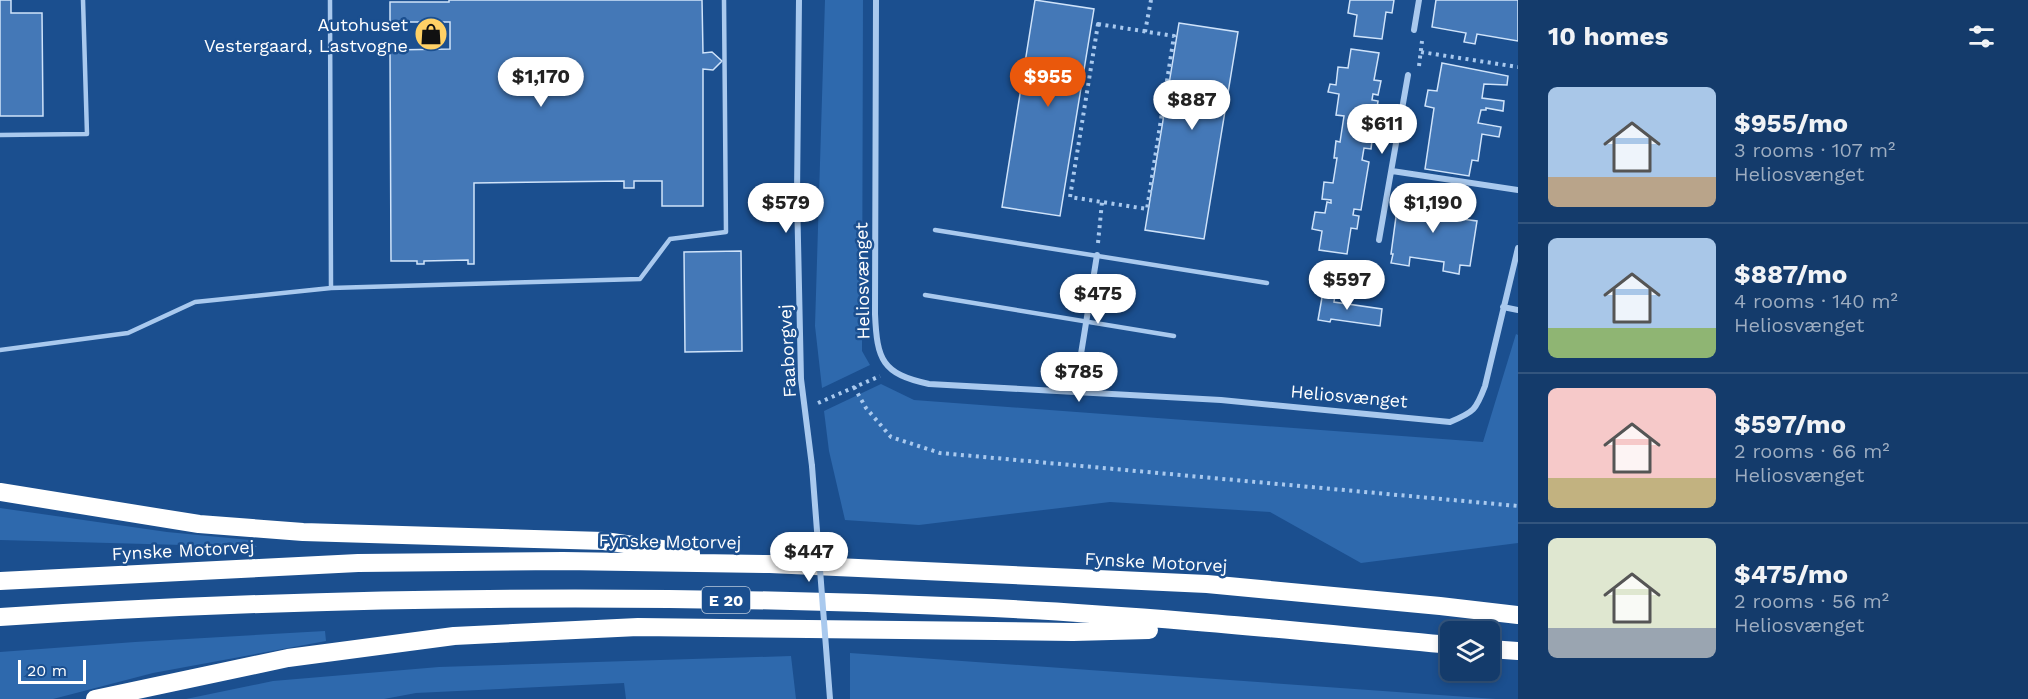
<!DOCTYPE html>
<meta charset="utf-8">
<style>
body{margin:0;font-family:"Work Sans",sans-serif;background:#1d4271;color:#f1f3f6;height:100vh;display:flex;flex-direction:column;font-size:22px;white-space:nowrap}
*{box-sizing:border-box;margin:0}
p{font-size:20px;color:#9dadc1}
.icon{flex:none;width:33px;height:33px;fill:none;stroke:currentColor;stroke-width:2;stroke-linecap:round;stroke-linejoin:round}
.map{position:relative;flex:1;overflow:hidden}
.panel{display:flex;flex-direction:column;background:#143b6b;width:510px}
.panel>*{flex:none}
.tools{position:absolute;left:1440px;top:621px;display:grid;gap:12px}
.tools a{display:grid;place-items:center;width:60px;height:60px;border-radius:9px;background:#143b6b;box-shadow:0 3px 9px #0003,0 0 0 2px #33557e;font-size:30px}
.scale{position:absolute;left:18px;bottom:15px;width:68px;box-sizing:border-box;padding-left:6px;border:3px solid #fff;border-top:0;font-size:16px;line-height:21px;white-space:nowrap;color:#fff;-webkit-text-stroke:4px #1b4f8f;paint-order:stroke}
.price{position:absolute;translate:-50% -51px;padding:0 14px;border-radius:21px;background:#fff;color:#222;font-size:20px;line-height:39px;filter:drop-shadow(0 2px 3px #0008)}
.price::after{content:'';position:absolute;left:50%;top:36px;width:18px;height:14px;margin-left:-9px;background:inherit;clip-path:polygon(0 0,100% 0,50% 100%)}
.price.current{background:#ea580c;color:#fff}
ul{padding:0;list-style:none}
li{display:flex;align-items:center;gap:18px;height:150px;padding:0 30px}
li+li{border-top:2px solid #33557e}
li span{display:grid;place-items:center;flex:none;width:168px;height:120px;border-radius:9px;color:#555}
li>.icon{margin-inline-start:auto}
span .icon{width:72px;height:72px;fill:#fffc;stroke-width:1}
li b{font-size:26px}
h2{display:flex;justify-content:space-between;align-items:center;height:72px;padding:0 30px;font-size:26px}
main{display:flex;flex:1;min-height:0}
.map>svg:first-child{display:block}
</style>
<main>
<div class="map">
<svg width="1518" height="699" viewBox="0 0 1518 699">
<rect width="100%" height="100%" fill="#1b4f8f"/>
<path fill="#2e69ad" d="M825 0H863L862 351 870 365 822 388 815 326Z
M1516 334 1518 335V543L1361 563 1270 512 1110 502 919 525 845 520 829 451 824 411 881 384 914 400 1483 442Z
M0 508 167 532 250 540 257 547 0 540Z
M325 631 326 641 153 673 53 699H0V652L135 642Z
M850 653 1496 699H850Z
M791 656 796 699H626L624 683 416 693 384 699H186L273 681 439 667Z"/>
<path fill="#4478b7" stroke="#cfe3fa" stroke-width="1.5" d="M0 0H11V13H42L43 116H0Z
M449 0H702L703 53 712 52 722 61 713 70 703 69V206H662V181H634V188H624V181L474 183V264H468V260L424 261V264H417V261H391L390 50 450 49V22H390V2H449Z
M1035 0 1094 9 1060 216 1002 207Z
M1350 0H1394L1392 13 1386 12 1382 39 1354 36 1357 15 1348 13Z
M1436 0H1518V41L1477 34 1475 44 1464 42 1466 33 1432 27Z
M1179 23 1238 32 1204 239 1145 230Z
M1351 49 1379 53 1374 80 1381 81 1378 95 1373 94 1372 100 1378 101 1376 115 1389 117 1387 127 1374 125 1371 149 1364 148 1362 160 1369 162 1361 210 1354 209 1353 215 1359 216 1357 229 1351 228 1347 254 1319 250 1322 231 1312 229 1315 212 1325 213 1327 202 1331 203V200L1322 199 1324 182 1333 183 1337 158H1334L1336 141 1340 142 1344 116 1336 115 1339 94 1328 92 1330 84 1336 85 1338 67 1348 68Z
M1442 63 1508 76 1507 85 1484 84 1482 98 1504 101 1503 111 1486 108V110H1481L1478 123 1501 127 1499 137 1482 134 1478 161 1472 160 1469 176 1425 169 1434 108 1425 106 1428 90 1437 91Z
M1403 186 1413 188 1410 205 1438 208 1437 215 1450 217 1454 194 1464 196 1462 219 1477 221 1470 266 1460 265 1459 274 1443 271 1444 262 1410 257 1409 266 1391 263 1393 254H1391L1398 202 1400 203Z
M741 251 742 351 685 352 684 252Z
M1324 286 1336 288 1334 302 1382 309 1380 326 1331 319 1330 322 1318 320Z"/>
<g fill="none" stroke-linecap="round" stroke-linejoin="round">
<path stroke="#a9c9ee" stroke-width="4" stroke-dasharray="3 4.5" stroke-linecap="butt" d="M1098 24 1174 36 1147 209 1070 197Z
M1145 32 1151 0
M1421 52 1518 67
M1419 66 1422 41
M1098 243 1102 202
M854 387 866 408 891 437 940 453 1518 506
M818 403 880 376"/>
<path stroke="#a9c9ee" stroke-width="4.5" d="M330 0 331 288 640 279 670 239 726 232 724 0
M0 135 87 134 83 0
M935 230 1267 283
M925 295 1174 336
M0 350 128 333 195 302 331 288"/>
<path stroke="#a9c9ee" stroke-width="6" d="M799 0 797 195 801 379 812 466
M876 0 875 314C877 360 882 374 929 384L1221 400 1450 422C1474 412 1476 410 1485 386L1518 248
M1414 30 1419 0
M1392 171 1518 190
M1379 240 1408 75
M1503 307 1518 310
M1075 391 1097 255"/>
<path stroke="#fff" stroke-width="18" d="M0 492 199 524 303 532 604 541 691 553
M0 581 358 563 563 561 770 564 1207 584 1440 606 1518 615
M0 617C323 596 647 593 970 607 1131 614 1291 630 1450 645
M1490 649 1518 651
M95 699 288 658 454 636 638 627 1073 632 1149 630"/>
<path stroke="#a9c9ee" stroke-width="6" d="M812 466 830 699"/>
</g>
<defs>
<symbol id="shop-disc" viewBox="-11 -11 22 22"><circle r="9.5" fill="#ffd166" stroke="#1b4f8f"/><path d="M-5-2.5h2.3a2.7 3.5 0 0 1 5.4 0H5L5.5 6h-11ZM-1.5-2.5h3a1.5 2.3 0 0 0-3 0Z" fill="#111"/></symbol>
</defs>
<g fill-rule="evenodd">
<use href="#shop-disc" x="412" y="15" width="38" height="38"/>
</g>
<g text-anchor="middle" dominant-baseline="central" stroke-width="5" stroke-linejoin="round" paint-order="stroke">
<rect fill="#1b4f8f" stroke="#bbcadd" stroke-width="1.5" x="702" y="587" width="48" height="26" rx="4.5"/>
<g font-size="16" font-weight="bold" fill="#fff">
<text x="726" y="600">E 20</text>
</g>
<g font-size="18" fill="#fff" stroke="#1b4f8f" text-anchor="end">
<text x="408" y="24">Autohuset<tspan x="408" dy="21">Vestergaard, Lastvogne</tspan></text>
</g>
<g font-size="18" fill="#fff" stroke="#1b4f8f">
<text transform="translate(862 281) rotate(-91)">Heliosvænget</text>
<text transform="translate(787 351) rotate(-93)">Faaborgvej</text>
<text transform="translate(1349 396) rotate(5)">Heliosvænget</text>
<text transform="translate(670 541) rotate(1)">Fynske Motorvej</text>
<text transform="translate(183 550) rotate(-3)">Fynske Motorvej</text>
<text transform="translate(1156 562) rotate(3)">Fynske Motorvej</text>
</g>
</g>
</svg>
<div class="tools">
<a><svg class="icon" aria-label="layers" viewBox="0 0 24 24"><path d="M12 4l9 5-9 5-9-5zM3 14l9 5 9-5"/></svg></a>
</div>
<div class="scale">20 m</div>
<b class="price" style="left:541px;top:108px">$1,170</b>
<b class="price current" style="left:1048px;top:108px">$955</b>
<b class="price" style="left:1192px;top:131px">$887</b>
<b class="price" style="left:1382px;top:155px">$611</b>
<b class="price" style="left:786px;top:234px">$579</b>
<b class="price" style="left:1433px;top:234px">$1,190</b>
<b class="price" style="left:1347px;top:311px">$597</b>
<b class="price" style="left:1098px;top:325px">$475</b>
<b class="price" style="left:1079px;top:403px">$785</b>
<b class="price" style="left:809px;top:583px">$447</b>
</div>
<section class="panel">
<h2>10 homes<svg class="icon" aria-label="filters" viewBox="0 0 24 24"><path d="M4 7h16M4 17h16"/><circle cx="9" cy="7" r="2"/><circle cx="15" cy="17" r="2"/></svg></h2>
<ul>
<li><span style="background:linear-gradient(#a9c7e8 75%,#b9a48a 0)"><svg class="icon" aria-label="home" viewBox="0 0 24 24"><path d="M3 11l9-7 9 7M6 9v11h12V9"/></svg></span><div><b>$955/mo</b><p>3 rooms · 107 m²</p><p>Heliosvænget</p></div></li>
<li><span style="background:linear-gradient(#a9c7e8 75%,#8fb573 0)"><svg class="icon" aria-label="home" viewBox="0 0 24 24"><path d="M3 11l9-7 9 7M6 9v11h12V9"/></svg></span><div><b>$887/mo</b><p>4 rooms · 140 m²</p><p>Heliosvænget</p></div></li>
<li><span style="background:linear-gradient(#f6c9c9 75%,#c2b280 0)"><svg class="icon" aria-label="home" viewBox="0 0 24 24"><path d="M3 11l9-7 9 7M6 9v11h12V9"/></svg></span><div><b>$597/mo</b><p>2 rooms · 66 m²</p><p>Heliosvænget</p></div></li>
<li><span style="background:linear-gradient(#dfe7d0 75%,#9aa5b1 0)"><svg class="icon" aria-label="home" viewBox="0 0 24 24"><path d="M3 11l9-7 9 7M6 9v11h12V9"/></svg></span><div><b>$475/mo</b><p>2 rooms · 56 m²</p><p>Heliosvænget</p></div></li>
</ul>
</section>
</main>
